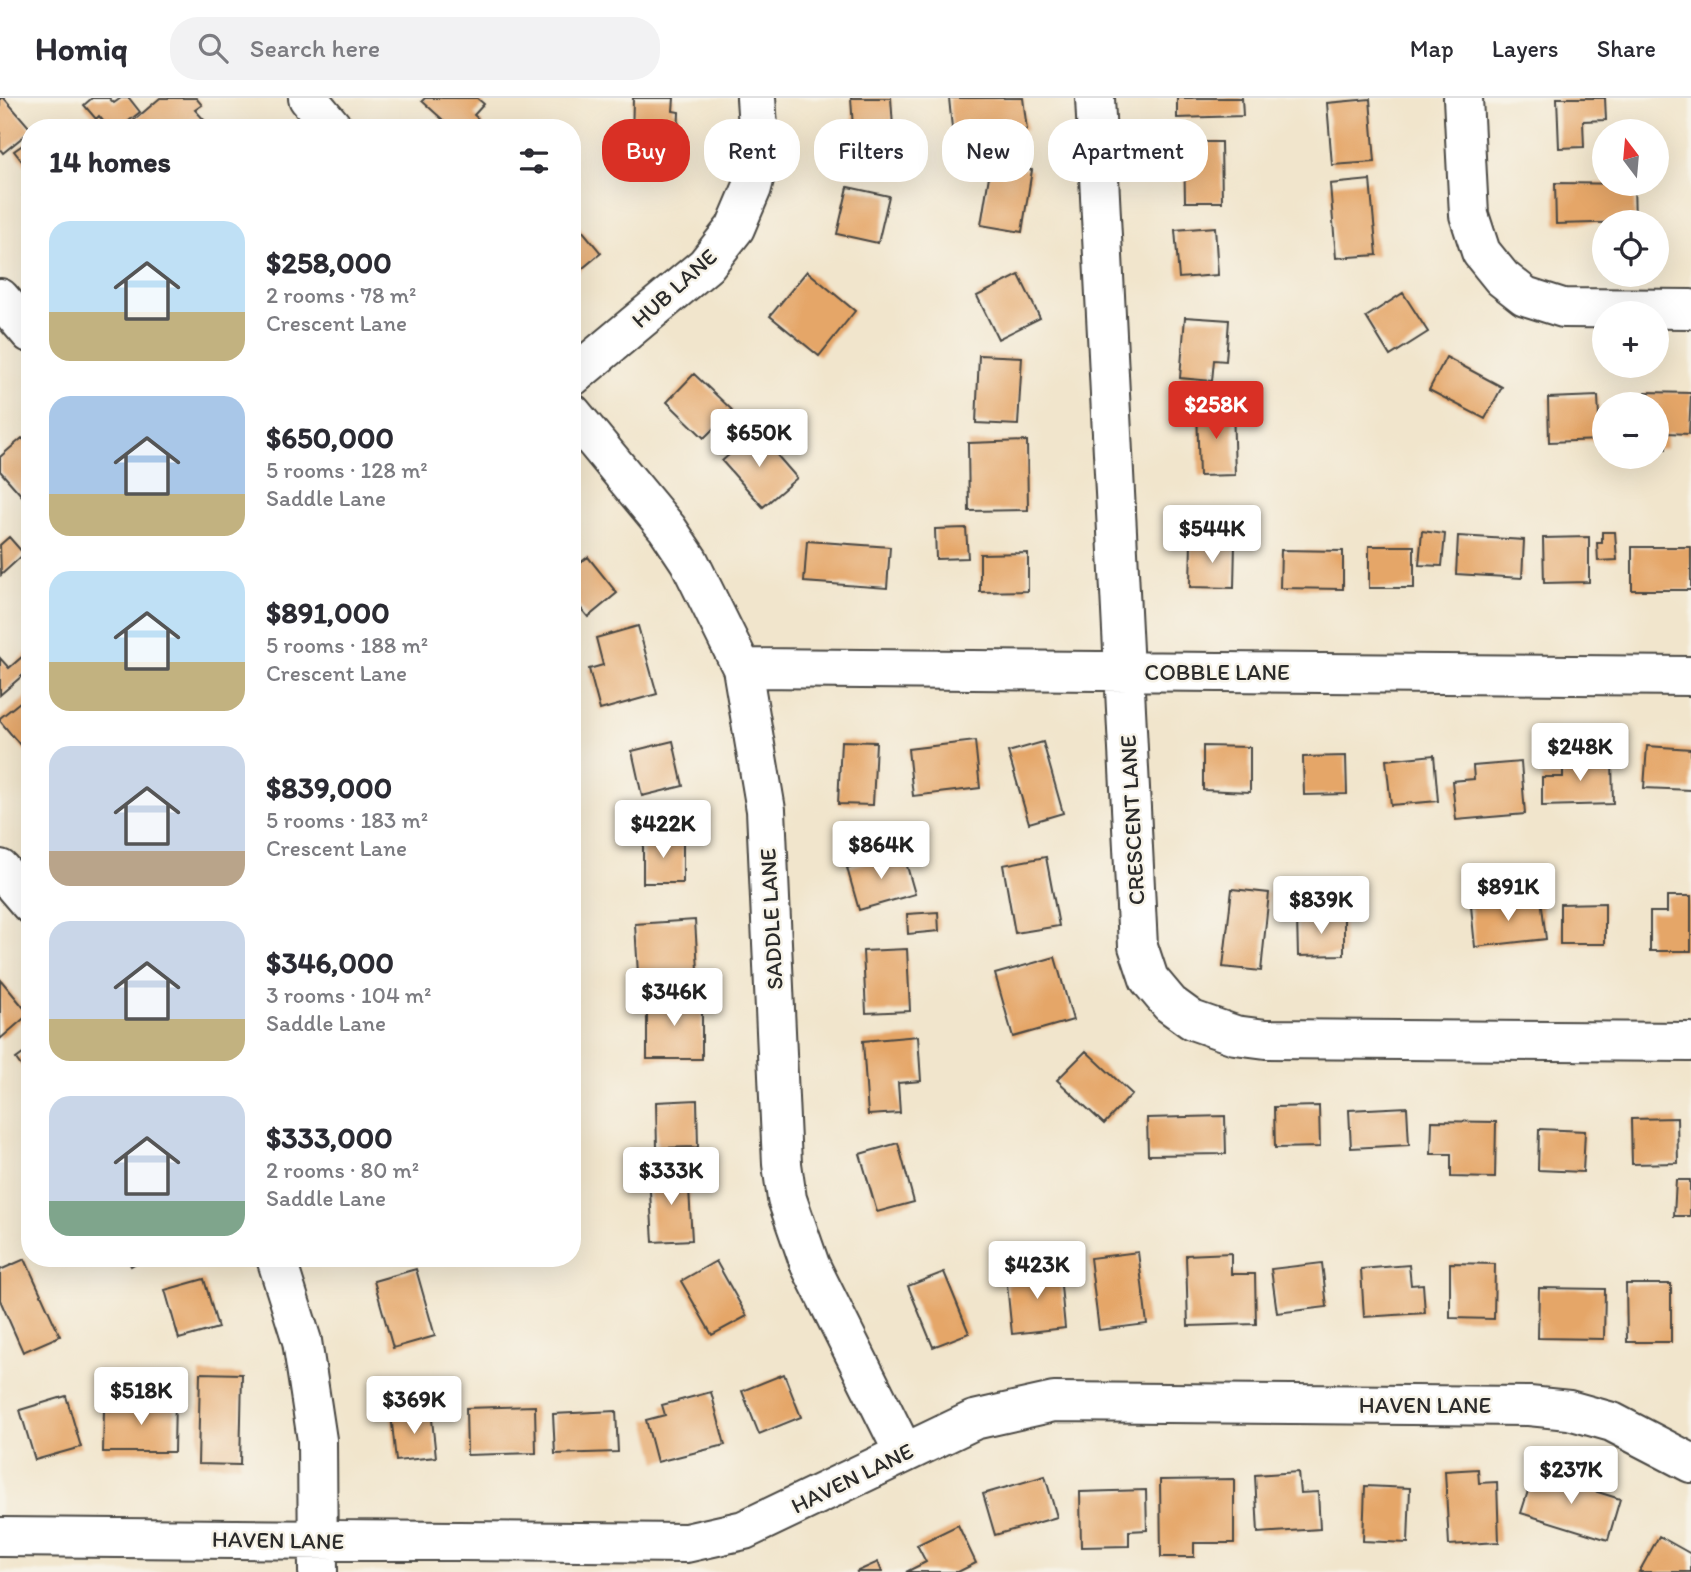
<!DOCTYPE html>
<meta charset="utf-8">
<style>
body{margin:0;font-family:Itim,sans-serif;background:#f2f2f3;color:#2b2b33;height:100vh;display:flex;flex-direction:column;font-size:26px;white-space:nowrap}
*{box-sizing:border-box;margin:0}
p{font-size:23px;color:#7c7c81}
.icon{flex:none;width:38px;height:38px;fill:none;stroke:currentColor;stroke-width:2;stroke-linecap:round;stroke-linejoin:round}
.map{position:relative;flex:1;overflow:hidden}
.details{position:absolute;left:21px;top:21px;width:560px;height:1148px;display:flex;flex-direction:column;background:#fff;border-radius:28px;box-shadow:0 7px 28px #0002}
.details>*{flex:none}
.guide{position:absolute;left:602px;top:21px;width:665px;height:63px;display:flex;gap:14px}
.needle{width:46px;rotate:344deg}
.tools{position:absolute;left:1592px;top:21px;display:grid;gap:14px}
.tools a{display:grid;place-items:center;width:77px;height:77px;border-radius:50%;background:#fff;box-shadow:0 7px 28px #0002;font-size:35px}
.price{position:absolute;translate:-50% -60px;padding:0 16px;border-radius:7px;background:#fff;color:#222;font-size:23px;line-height:46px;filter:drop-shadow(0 2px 4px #0008)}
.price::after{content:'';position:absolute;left:50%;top:42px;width:21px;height:16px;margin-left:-10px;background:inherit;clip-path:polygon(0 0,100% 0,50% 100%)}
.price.current{background:#d93025;color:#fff}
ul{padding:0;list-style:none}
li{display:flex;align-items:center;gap:21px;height:175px;padding:0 28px}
li span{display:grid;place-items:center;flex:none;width:196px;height:140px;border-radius:21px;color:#555}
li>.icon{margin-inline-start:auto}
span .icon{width:84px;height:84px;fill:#fffc;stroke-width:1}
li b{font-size:30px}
h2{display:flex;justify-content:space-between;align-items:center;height:84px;padding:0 28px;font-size:30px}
.chip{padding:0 24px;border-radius:28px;background:#fff;box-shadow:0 7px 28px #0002;font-size:24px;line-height:63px}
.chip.current{background:#d93025;color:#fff}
header{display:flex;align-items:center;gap:42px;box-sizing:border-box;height:98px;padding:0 35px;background:#fff;border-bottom:2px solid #e1e1e2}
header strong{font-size:33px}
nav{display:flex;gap:38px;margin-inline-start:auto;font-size:24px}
.search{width:490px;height:63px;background:#f2f2f3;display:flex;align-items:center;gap:18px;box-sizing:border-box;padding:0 24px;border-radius:28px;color:#7c7c81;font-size:26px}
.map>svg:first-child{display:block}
</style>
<header>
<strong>Homiq</strong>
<div class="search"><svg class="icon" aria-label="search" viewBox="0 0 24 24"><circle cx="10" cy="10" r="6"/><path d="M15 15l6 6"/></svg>Search here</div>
<nav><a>Map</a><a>Layers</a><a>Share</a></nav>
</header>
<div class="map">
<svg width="1691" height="1474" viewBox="0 0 1691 1474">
<rect width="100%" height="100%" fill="#f7f3e8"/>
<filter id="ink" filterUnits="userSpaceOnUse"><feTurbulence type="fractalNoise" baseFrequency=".0143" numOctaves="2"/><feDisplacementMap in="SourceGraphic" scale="14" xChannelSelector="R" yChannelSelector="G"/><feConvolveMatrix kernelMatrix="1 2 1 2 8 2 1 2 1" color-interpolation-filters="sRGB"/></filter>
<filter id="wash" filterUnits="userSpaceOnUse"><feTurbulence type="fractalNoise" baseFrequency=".00686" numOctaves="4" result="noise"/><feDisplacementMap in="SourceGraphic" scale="28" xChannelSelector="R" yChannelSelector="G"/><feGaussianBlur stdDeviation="1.57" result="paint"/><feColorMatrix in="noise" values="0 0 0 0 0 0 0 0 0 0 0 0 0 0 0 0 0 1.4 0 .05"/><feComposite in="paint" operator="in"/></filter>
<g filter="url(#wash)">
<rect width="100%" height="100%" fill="#f1e5cc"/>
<g id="blocks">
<path fill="#e5a667" d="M0 0H4L30 30V33L3 55 0 51Z
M92 0H109L114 5 121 0H129L140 14 120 30H109L99 18 96 21 84 7Z
M160 0H196L202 7 195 12 206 24 200 30H135L131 25Z
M425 0H477L484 6 474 17 484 26 480 30H452L422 3Z
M633 0H674L673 13 679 14 677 65 645 64 646 43 632 42Z
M851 0H891L895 58 855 60Z
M949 0H1023L1027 32 953 40Z
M1177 0H1242L1243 18 1177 20Z
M1557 0H1605L1606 22 1583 23 1584 49 1559 50Z
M1370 1 1375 64 1332 67 1327 5Z
M30 42V70L28 71 14 53Z
M1184 44H1221L1222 104H1185Z
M991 66 1032 72 1022 134 981 127Z
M1370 82 1377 157 1336 160 1330 86Z
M1555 85 1634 86 1635 124 1556 126Z
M848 89 889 98 878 145 837 136Z
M30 92V107L23 98Z
M572 120 601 155 572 179Z
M1215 129 1218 177 1179 180 1175 132Z
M807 173 855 213 819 258 770 218Z
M1019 177 1040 220 998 241 977 198Z
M1403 195 1428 234 1390 258 1366 219Z
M1185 219 1229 222 1226 263 1214 262 1212 283 1180 280Z
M979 257 1022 259 1018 327 976 325Z
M1446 259 1502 289 1485 321 1429 292Z
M694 276 732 312 704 340 667 304Z
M1646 294 1691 295 1689 336 1667 335 1666 351H1657V306H1646Z
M1598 298 1600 342 1549 344 1548 300Z
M1233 308 1235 377 1199 378 1197 310Z
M756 333 797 380 763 409 722 363Z
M22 340 30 348V407L0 373V359Z
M1027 343 1028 412 969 413 968 345Z
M966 430 968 460 936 461 935 431Z
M1422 433 1445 436 1442 468 1419 467Z
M1602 434H1615L1617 462 1598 463 1597 445H1602Z
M1458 438 1524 442 1522 480 1456 476Z
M9 439 24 456 1 477 0 447Z
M1589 439V484L1544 485 1543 440Z
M807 443 890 449 887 490 804 484Z
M1191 443 1235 445 1234 490 1190 489Z
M1369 448H1414V490H1369Z
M1632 449H1691V492H1632Z
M1281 452 1343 453V491L1280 490Z
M1028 455V493L980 494V456Z
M588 459 617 495 588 519 572 500V471Z
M638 528 657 596 600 612 589 571 603 567 596 540Z
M30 552V571L0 597V560L9 570Z
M30 596V659L0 623V620Z
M673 643 683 688 642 698 632 653Z
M841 643 876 644 873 707 838 706Z
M975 643 980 690 913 698 908 651Z
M1043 644 1063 715 1029 725 1008 654Z
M1203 648 1250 649V694L1203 692Z
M1647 648 1691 651V692L1644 690Z
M1434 657 1438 703 1391 707 1386 662Z
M1346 658 1347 696 1304 697 1303 659Z
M1612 659 1613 706 1542 708V679H1563V660Z
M1521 664 1525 716 1456 722 1452 683 1474 681 1473 668Z
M643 739H683V785H643Z
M903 754 915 796 859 812 847 770Z
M1046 759 1059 828 1015 835 1003 767Z
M1232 791 1269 795 1261 873 1223 869Z
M1667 798H1691V853H1650V814H1667Z
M1541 800 1546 841 1475 849 1471 808Z
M1605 805V846H1560V806Z
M938 814 939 833 908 836 907 816Z
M1344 818V857L1298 858 1297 819Z
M695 822 698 872 638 876 635 826Z
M907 851 910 913 866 915 863 853Z
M1055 859 1073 922 1013 939 995 876Z
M0 881 29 916 0 941Z
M647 898H702V961H647Z
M918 938 921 983 898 985 900 1015 868 1017 863 943Z
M30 951V980L16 961Z
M1086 953 1132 996 1104 1026 1057 982Z
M697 1002 698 1049 657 1050 656 1004Z
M1319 1008 1320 1049 1275 1050 1274 1009Z
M1407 1009 1409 1047 1351 1050 1349 1012Z
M1225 1018 1226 1056 1148 1057 1147 1020Z
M1677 1020 1678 1065 1632 1066 1631 1021Z
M1432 1023 1496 1024 1495 1080 1451 1079V1056H1431Z
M1539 1031 1585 1033 1583 1074 1538 1072Z
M898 1045 914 1104 877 1114 860 1056Z
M688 1074 692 1142 653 1144 649 1077Z
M1676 1082H1690V1118H1674Z
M1138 1154 1147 1226 1099 1232 1090 1160Z
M1231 1155V1176H1255L1256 1226 1188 1228 1186 1157Z
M127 1160H144L131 1168Z
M25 1161 60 1238 23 1254 0 1202V1172Z
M716 1163 747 1218 712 1237 681 1183Z
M1322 1165 1327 1209 1277 1215 1271 1171Z
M1450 1165 1495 1166 1494 1221 1450 1220Z
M1059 1167 1065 1230 1012 1236 1007 1186 1025 1184 1024 1171Z
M1409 1167 1411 1187 1423 1186 1425 1215 1364 1219 1361 1171Z
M416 1171 435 1238 393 1250 374 1183Z
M944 1174 969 1235 933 1249 908 1188Z
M204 1181 218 1230 179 1241 165 1192Z
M1626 1186H1671V1244H1627Z
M1539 1190 1605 1191 1604 1241 1538 1240Z
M200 1275 242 1276 240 1367 198 1366Z
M784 1276 801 1319 759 1336 742 1293Z
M711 1294 725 1347 657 1364 646 1322 665 1317 662 1307Z
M66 1298 81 1349 35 1362 20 1312Z
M129 1300H175L174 1354H103L104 1312 129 1313Z
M535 1308 536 1355 467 1357 466 1310Z
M431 1312 436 1359 396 1363 391 1316Z
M616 1313 618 1354 555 1356 553 1316Z
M1478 1371 1479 1385 1497 1384 1499 1444 1449 1447 1445 1373Z
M1298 1374 1300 1395 1318 1394 1320 1431 1258 1435 1255 1377Z
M1534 1374 1620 1401 1608 1442 1521 1415Z
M1045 1378 1057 1419 995 1437 983 1396Z
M1234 1381V1445H1194V1459H1161L1160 1382Z
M1365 1388 1410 1390 1408 1445 1363 1443Z
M1146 1392 1147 1432 1129 1433V1448L1081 1449 1080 1394Z
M958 1427 976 1465 958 1474H906L926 1464 917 1447Z
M1659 1438 1691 1456V1474H1639Z
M878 1464 882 1474H856Z"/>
</g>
</g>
<g filter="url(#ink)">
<use href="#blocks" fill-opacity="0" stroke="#494743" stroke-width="2"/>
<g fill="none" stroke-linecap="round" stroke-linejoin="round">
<defs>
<path id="minor" d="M308 0 333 30
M1095 0 1138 848 1149 881 1170 906 1192 922 1235 937 1266 941 1691 944
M1463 0 1469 117 1481 154 1502 180 1525 198 1563 210 1691 211
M0 200 30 235
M572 279 706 167 735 130 752 90 760 58 756 0
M572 315 667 430 689 463 742 570 766 712 782 1066 787 1101 810 1167 904 1355
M742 570 1691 578
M0 771 30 806
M276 1160 302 1243 317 1342 318 1474
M0 1439 686 1445 744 1432 974 1322 1054 1304 1529 1308 1569 1312 1612 1324 1691 1365"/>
</defs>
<use href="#minor" stroke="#494743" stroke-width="42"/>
<use href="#minor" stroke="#fff" stroke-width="38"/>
</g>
</g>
<g text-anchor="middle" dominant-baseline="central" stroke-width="5" stroke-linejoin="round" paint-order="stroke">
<g font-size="23" fill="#2b2b2b" stroke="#f7f3e8">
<text transform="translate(674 190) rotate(-42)">HUB LANE</text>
<text x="1217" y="574">COBBLE LANE</text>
<text transform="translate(1132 722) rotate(-93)">CRESCENT LANE</text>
<text transform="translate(771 821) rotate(-93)">SADDLE LANE</text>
<text x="1425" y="1307">HAVEN LANE</text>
<text transform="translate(852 1380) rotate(-26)">HAVEN LANE</text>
<text transform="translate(278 1442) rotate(1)">HAVEN LANE</text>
</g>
</g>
</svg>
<div class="tools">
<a><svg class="needle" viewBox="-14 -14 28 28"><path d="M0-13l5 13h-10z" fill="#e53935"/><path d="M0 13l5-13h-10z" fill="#7c7c81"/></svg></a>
<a><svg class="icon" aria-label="locate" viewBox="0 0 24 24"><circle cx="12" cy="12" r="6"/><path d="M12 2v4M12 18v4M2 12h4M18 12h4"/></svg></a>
<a>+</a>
<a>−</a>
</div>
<b class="price current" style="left:1216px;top:343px">$258K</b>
<b class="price" style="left:759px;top:371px">$650K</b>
<b class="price" style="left:1212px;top:467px">$544K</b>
<b class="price" style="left:1580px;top:685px">$248K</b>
<b class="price" style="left:663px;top:762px">$422K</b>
<b class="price" style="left:881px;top:783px">$864K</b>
<b class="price" style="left:1508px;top:825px">$891K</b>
<b class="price" style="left:1321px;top:838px">$839K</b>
<b class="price" style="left:674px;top:930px">$346K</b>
<b class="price" style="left:671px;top:1109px">$333K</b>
<b class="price" style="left:1037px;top:1203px">$423K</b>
<b class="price" style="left:141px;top:1329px">$518K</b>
<b class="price" style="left:414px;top:1338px">$369K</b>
<b class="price" style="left:1571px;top:1408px">$237K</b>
<div class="guide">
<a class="chip current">Buy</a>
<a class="chip">Rent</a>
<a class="chip">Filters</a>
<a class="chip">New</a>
<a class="chip">Apartment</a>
</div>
<section class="details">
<h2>14 homes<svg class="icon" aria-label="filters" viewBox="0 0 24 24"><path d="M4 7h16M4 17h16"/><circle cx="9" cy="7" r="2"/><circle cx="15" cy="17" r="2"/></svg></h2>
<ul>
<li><span style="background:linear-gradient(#bfe0f5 65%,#c2b280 0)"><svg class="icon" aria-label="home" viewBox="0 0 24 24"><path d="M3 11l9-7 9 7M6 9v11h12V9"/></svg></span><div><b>$258,000</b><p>2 rooms · 78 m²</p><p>Crescent Lane</p></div></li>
<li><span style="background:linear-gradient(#a9c7e8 70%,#c2b280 0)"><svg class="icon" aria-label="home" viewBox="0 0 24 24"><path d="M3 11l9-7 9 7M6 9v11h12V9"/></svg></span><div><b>$650,000</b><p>5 rooms · 128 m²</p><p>Saddle Lane</p></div></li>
<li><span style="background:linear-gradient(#bfe0f5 65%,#c2b280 0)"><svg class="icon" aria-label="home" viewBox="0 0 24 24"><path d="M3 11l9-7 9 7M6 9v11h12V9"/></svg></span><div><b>$891,000</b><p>5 rooms · 188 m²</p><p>Crescent Lane</p></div></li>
<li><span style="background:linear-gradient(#c9d6e8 75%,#b9a48a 0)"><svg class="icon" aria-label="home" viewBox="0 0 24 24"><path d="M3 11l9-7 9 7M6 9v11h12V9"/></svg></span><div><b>$839,000</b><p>5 rooms · 183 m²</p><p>Crescent Lane</p></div></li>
<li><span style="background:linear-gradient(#c9d6e8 70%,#c2b280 0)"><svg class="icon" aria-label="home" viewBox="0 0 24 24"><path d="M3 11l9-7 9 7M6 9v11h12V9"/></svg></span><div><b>$346,000</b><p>3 rooms · 104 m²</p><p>Saddle Lane</p></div></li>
<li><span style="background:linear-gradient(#c9d6e8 75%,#7fa58c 0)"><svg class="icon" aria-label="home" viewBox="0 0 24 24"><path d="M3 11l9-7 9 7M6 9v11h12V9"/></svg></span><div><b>$333,000</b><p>2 rooms · 80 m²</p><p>Saddle Lane</p></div></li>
</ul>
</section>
</div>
